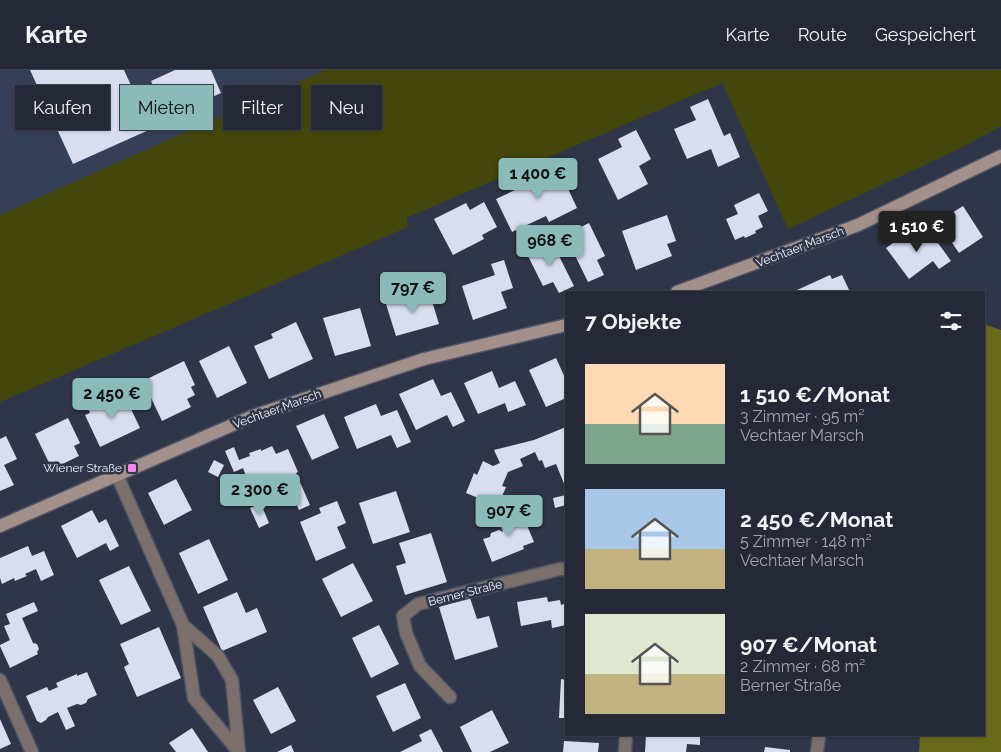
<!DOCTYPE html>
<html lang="de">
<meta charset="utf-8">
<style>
body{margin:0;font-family:Raleway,sans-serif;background:#303442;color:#f1f3f6;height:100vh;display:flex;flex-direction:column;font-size:19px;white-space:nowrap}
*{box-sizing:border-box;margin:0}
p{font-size:16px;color:#a3a6ad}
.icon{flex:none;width:28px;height:28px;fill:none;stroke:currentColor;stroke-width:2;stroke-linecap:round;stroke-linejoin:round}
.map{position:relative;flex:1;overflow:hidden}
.side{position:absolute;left:565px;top:221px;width:420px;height:445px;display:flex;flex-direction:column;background:#242837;border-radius:0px;box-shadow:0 1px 4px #0004,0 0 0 1px #414452}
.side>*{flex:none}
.banner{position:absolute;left:15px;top:15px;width:475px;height:45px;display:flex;gap:10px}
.price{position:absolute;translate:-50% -42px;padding:0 11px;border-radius:5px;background:#8bbbb9;color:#111;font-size:16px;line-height:32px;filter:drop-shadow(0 1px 2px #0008)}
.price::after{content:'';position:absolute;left:50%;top:30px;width:15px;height:11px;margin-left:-8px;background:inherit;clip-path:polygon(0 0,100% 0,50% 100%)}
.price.current{background:#222;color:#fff}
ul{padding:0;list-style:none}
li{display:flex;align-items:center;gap:15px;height:125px;padding:0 20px}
li span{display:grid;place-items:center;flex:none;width:140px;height:100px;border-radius:0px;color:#555}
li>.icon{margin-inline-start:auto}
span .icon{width:60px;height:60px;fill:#fffc;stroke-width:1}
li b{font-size:21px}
h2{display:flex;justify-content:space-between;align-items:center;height:60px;padding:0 20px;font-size:21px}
.tag{padding:0 18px;border-radius:0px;background:#242837;box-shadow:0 1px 4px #0004,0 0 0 1px #414452;font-size:18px;line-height:45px}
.tag.current{background:#8bbbb9;color:#111}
header{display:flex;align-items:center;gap:30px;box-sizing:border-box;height:70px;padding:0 25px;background:#242837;border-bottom:1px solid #414452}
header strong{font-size:24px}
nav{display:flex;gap:28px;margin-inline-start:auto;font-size:18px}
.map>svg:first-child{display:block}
</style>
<header>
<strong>Karte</strong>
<nav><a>Karte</a><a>Route</a><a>Gespeichert</a></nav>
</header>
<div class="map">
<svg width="1001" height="682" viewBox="0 0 1001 682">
<rect width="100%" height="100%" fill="#303649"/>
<path fill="#363f58" d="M0 0H325L0 145Z"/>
<path fill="#44470b" d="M325 0H1001V56L961 78 788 159 722 13 406 148 408 157 0 332V145Z"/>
<path fill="#666a19" d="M984 254 1001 260V682H919L920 665H984Z"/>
<path fill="#d8def0" d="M30 0H124L151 59 73 94Z
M175 0H211L221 23 167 48 162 38 159 40 152 22 155 21 151 11Z
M708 29 724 66 730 63 740 87 718 97 711 79 687 89 674 59 696 50 690 37Z
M636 60 651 89 639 96 648 114 618 130 598 89 622 77 618 69Z
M557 95 577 138 549 152 546 146 512 162 496 129 530 113 528 109Z
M759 123 768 141 758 146 763 157 755 161 756 163 745 168 744 166 735 170 726 149 738 144 734 135Z
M484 132 497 157 482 165 484 169 453 185 434 149 466 133 470 140Z
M963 136 983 167 959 183 938 152Z
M667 145 676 171 667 174 672 186 636 200 622 161Z
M589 153 605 186 597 190 604 205 588 212 565 165Z
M915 157 925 171 933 166 951 191 939 199 933 191 909 209 886 178Z
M551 170 574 216 559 223 553 212 543 216 526 182Z
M504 190 513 218 501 222 507 238 473 250 462 216 495 205 491 194Z
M830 205 832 209 842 205 850 222H798L797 220Z
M429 221 439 254 396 266 386 234Z
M360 238 371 276 335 286 323 248Z
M296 252 313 289 269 309 254 276 273 268 271 264Z
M229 276 247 313 217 328 199 291Z
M556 288 566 310V328L546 337 529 300Z
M184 291 195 315 191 317 195 325 187 329 191 337 162 351 143 311Z
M492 301 499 318 515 311 526 335 508 342 505 333 478 344 464 313Z
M433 309 441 326 451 322 465 351 453 357 447 345 416 360 399 324Z
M123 322 140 358 100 377 85 345 90 343 88 338Z
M376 334 381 346 397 340 411 372 397 378 391 365 357 379 344 347Z
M324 344 339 378 312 390 296 356Z
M68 348 80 373 74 376 79 386 52 399 35 364Z
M566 357V415L565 416 556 394 545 398 542 390 539 391 535 382 520 389 523 396 508 402 502 416 506 417 498 436 466 423 474 403 477 405 483 391 493 396 500 393 494 380 534 370Z
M6 366 17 389 4 395 14 415 0 421V369Z
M272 376 276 384 288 379 298 402 296 403 310 435 299 440 286 411 265 420 260 409 249 414 243 398 234 402 225 381 234 377 239 390 250 386 249 383 261 379V381Z
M214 390 224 395 218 407 208 402Z
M176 409 192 440 164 455 148 423Z
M396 421 410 462 373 474 359 433Z
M566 425V435L555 438 553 428Z
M337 431 346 453 337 457 346 478 316 491 300 452 321 443 319 438Z
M261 434 269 453 259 458 250 438Z
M92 440 99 453 106 449 119 476 110 481 106 473 77 488 61 456Z
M521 441 534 472 523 476 524 479 492 492 483 469 490 467 491 463 499 460 503 462 499 450Z
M431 463 447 512 405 525 396 496 406 493 399 473Z
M209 469 228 510 198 524 179 483Z
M28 476 32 486 44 481 54 505 41 511 36 499 25 504 27 506 15 511 14 508 2 514 0 508V488Z
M353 493 373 531 341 547 322 509Z
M129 496 151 541 121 555 99 510Z
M237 522 246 543 257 538 267 562 222 581 203 537Z
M547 527 548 532 560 530 561 535 566 533V555L552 558 551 550 521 556 517 532Z
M470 528 477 549 489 546 498 577 455 590 439 537Z
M34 532 38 541 22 548 33 573 37 574 39 579 37 582 38 584 10 598 0 576V575L10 570 4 556 10 554 6 544Z
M379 555 399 594 371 608 352 568Z
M159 557 181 608 137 627 124 597 129 594 120 574Z
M87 602 97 625 88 629 86 633 81 635 77 634 67 638 75 656 66 660 58 642 48 647 46 650 41 653 37 651 26 626 47 617 49 621 58 617 56 613 77 604V606Z
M561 609 566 610V648H559Z
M405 613 421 648 393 662 376 626Z
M278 617 296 651 271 664 253 630Z
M492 640 509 673 490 682H472L460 657Z
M0 649 11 674 0 679Z
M192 658 208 682H176L169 673Z
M431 659 443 682H400L422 671 419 665Z
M646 665H700V675L687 674 686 682H645Z
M564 671 599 673 598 682H563Z
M291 675 294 682H277Z
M765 677 790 680V682H764Z"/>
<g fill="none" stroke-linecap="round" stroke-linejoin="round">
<defs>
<path id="street" d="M117 405 183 555 194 628 239 682
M183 555 218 586 232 610 239 682
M0 610 32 682
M450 627 420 596 406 563 403 546 418 534 560 499H566
M625 682 626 665
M817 682 819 665"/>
<path id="secondary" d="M677 222 858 155 1001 86
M0 456 253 346 424 289 566 255"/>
</defs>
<use href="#street" stroke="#4f5466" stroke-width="15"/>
<use href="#secondary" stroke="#4f5466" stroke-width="15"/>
<use href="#street" stroke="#7c706d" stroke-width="12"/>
<use href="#secondary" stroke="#a3908b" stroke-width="12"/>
</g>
<rect fill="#f788eb" stroke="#303649" stroke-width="2" x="127" y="393" width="10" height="10" rx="2.5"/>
<g text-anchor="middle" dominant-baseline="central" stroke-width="5" stroke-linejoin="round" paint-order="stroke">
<g font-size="12" fill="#f0f3fd" stroke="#303649">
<text transform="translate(800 177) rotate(-21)">Vechtaer Marsch</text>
<text transform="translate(277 339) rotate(-20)">Vechtaer Marsch</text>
<text transform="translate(465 523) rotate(-14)">Berner Straße</text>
</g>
<g font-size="12" fill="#f0f3fd" stroke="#303649" text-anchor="end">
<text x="122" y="398">Wiener Straße</text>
</g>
</g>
</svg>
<b class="price" style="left:538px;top:130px">1 400 €</b>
<b class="price current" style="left:917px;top:183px">1 510 €</b>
<b class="price" style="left:550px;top:197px">968 €</b>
<b class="price" style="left:413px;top:244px">797 €</b>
<b class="price" style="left:112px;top:350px">2 450 €</b>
<b class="price" style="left:260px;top:446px">2 300 €</b>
<b class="price" style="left:509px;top:467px">907 €</b>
<div class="banner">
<a class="tag">Kaufen</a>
<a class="tag current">Mieten</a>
<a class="tag">Filter</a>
<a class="tag">Neu</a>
</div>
<section class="side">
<h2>7 Objekte<svg class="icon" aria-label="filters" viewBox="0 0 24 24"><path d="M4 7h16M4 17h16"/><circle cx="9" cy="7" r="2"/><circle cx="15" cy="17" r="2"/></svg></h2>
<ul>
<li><span style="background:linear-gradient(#ffd9b3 60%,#7fa58c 0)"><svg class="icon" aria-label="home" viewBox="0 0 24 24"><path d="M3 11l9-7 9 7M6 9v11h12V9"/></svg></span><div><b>1 510 €/Monat</b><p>3 Zimmer · 95 m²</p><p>Vechtaer Marsch</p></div></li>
<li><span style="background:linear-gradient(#a9c7e8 60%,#c2b280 0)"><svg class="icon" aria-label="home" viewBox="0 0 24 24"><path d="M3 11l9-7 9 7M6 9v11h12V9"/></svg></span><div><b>2 450 €/Monat</b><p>5 Zimmer · 148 m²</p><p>Vechtaer Marsch</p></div></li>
<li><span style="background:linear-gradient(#dfe7d0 60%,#c2b280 0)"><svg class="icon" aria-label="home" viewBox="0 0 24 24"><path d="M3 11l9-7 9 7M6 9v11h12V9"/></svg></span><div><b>907 €/Monat</b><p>2 Zimmer · 68 m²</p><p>Berner Straße</p></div></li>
</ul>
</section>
</div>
